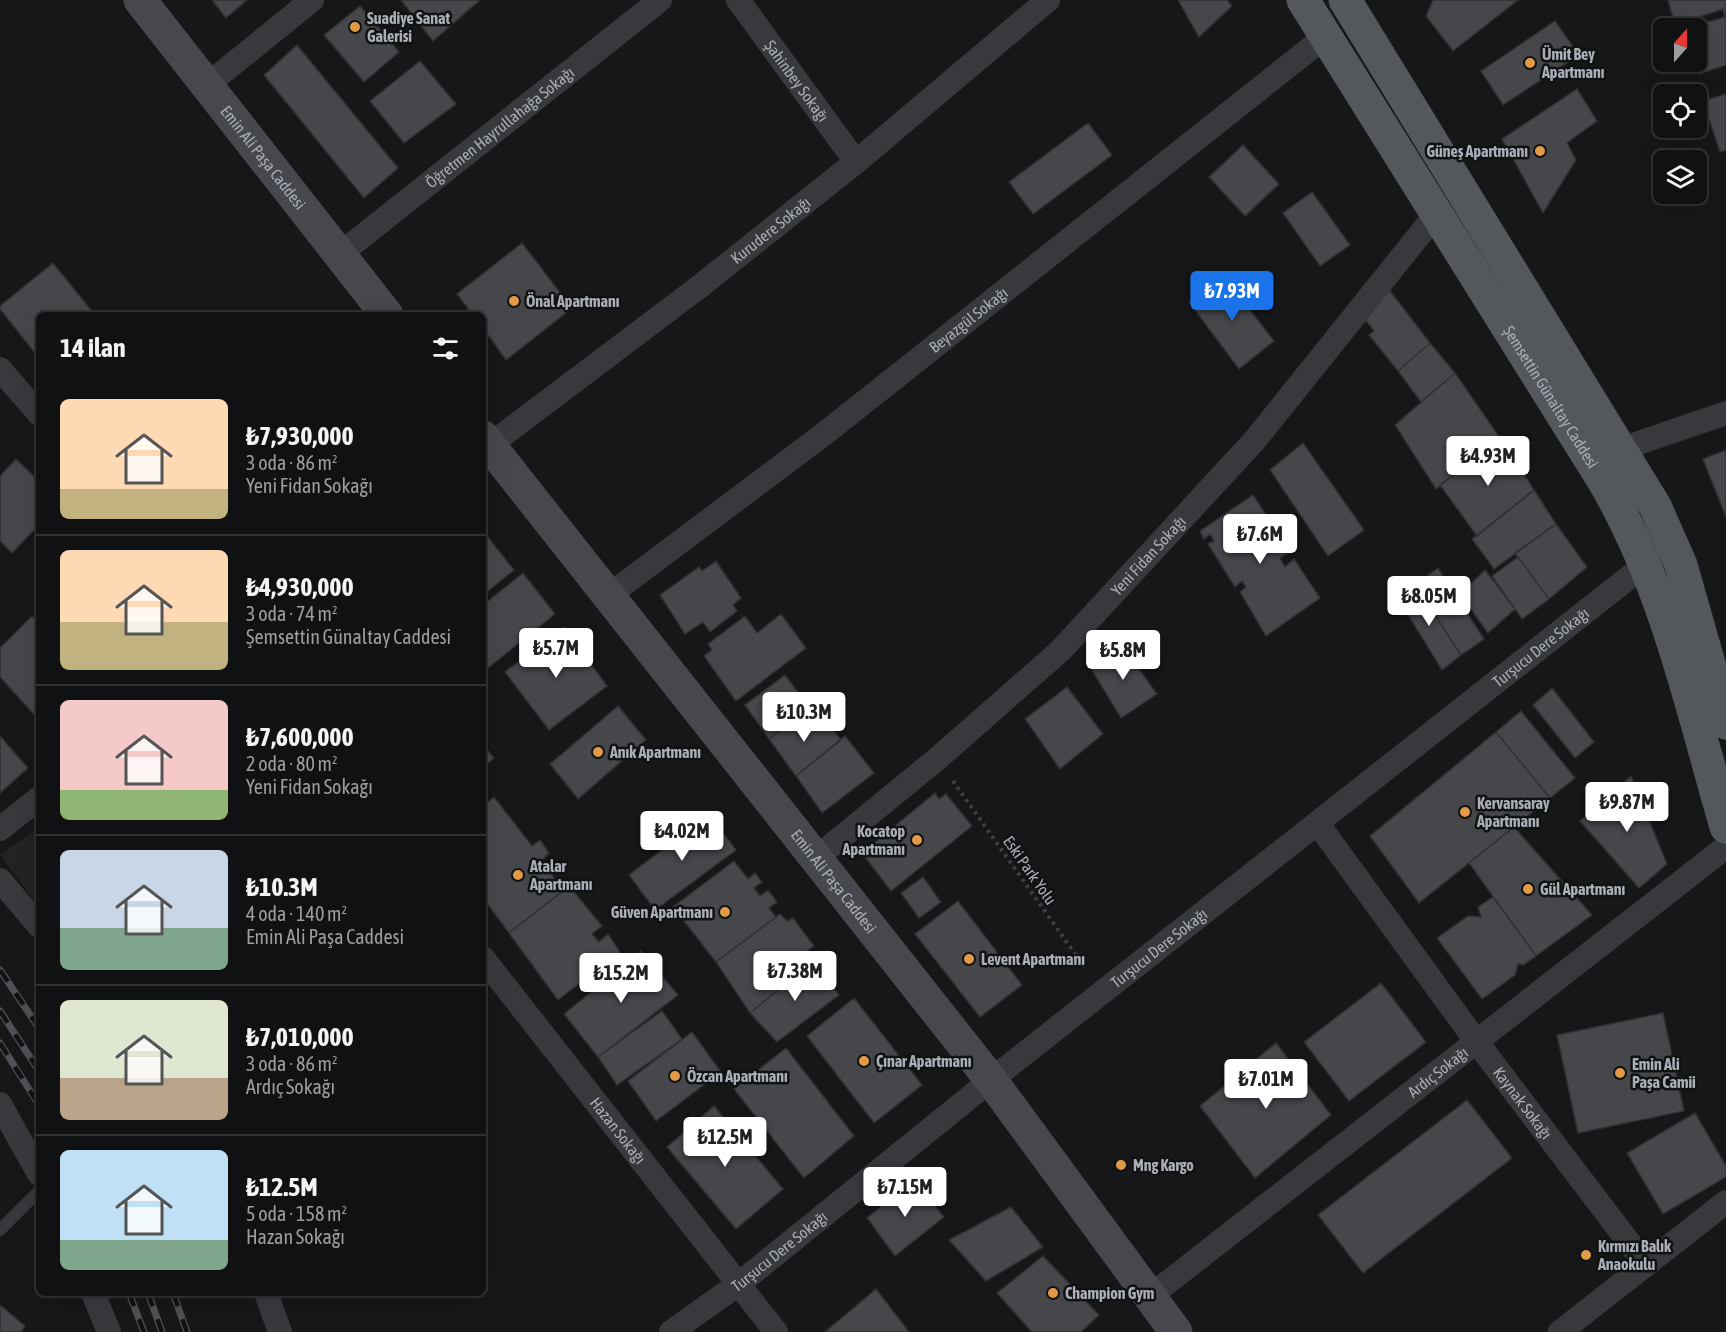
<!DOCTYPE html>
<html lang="tr">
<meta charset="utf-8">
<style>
body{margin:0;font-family:"Asap Condensed",sans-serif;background:#191a1b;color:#f1f3f6;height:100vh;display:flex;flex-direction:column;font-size:22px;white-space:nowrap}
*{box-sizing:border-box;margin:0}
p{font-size:20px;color:#9c9d9f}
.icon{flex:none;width:33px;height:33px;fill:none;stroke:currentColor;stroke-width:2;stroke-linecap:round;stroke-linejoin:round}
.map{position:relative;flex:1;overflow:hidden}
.sheet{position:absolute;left:36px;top:312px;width:450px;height:984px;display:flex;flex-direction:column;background:#101112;border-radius:9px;box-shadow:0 6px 24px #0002,0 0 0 2px #303132}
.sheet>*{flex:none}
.needle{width:39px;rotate:21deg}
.controls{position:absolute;left:1653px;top:18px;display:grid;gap:12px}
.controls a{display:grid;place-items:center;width:54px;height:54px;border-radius:9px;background:#101112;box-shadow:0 6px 24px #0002,0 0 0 2px #303132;font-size:30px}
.price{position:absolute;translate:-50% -51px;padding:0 14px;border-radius:6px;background:#fff;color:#222;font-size:20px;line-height:39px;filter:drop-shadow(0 2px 3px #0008)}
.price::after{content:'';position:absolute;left:50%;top:36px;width:18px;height:14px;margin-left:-9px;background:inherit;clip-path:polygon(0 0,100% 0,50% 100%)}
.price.selected{background:#1a73e8;color:#fff}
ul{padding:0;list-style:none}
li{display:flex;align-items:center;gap:18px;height:150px;padding:0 24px}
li+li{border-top:2px solid #303132}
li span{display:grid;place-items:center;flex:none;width:168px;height:120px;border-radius:9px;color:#555}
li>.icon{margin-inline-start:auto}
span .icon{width:72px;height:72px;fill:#fffc;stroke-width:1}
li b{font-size:26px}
h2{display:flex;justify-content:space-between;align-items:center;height:72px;padding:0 24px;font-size:26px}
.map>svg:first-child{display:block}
</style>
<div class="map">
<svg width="1726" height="1332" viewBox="0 0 1726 1332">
<rect width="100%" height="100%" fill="#161718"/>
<path fill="#232325" d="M39 827V907L0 855Z"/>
<path fill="#46474b" stroke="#313134" stroke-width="1.5" d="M212 0H247L226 18Z
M401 0H480L433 41Z
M1178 0H1227L1232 6 1199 37Z
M1433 0H1518L1453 51 1426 16Z
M1668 0H1726V65L1699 74 1694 62 1696 28H1687L1725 17 1723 9 1675 25Z
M360 6 399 52 364 82 324 35Z
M1555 21 1579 55 1503 105 1481 71Z
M297 45 398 168 364 198 264 75Z
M420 61 456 104 404 143 370 101Z
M1577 89 1597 121 1567 143 1576 160 1543 213 1502 139Z
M1726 94V150L1720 152 1703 101Z
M1088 123 1112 155 1033 214 1009 182Z
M1243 145 1279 184 1245 216 1209 177Z
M1312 192 1350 245 1320 266 1283 213Z
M522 243 572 308 506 360 483 328V315H473L457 294Z
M53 263 95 315H39V358L0 309V306Z
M1224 276 1274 341 1239 369 1189 302Z
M1390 291 1430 343 1398 371 1369 335 1374 331 1362 315Z
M1430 343 1455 373 1421 402 1398 371Z
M1455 373 1500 438 1436 489 1395 425Z
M1500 438 1534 490 1477 536 1440 485Z
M1303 443 1364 530 1328 556 1270 470Z
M1726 450V517L1703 459Z
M16 459 39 481V525L12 553 0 541V476Z
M1534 490 1556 524 1494 569 1472 539Z
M1253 495 1290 552 1280 558 1285 567 1294 559 1320 598 1266 636 1240 592 1246 587 1242 581 1235 587 1208 544 1214 541 1210 534 1204 539 1200 531Z
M1556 524 1587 567 1549 599 1515 553Z
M483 531 514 570 483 595Z
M1518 557 1549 599 1522 619 1492 576Z
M716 561 741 598 733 605 737 611 710 632 703 622 685 634 660 595 699 567 702 571Z
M1438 568 1484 639 1461 655 1415 585Z
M1485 570 1515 609 1488 633 1460 594Z
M523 573 555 614 483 672V605Z
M1415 585 1461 655 1442 670 1397 597Z
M781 614 806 648 736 701 704 656 712 650 708 644 745 616 757 633Z
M32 616 39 624V720L0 677V648Z
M564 627 607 686 549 730 505 672Z
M1122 645 1157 694 1121 718 1090 667Z
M785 675 810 708 769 739 745 705Z
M1067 687 1103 734 1060 769 1025 719Z
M1552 688 1594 742 1575 758 1533 705Z
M618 706 646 740 578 799 550 764Z
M1521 711 1575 778 1550 798 1496 732Z
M799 716 809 728 823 716 841 740 796 776 769 739Z
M1496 732 1550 798 1419 903 1370 836Z
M0 736 28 768 0 793Z
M845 736 874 773 822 813 796 776Z
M483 745 494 758 483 767Z
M1631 776 1667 864 1639 888 1580 821Z
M935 793 939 799 946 794 972 826 891 891 862 853Z
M494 797 532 846 540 840 549 853 542 860 563 891 509 933 483 898V806Z
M709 814 736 850 655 910 629 875Z
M1514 827 1592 915 1536 956 1469 863Z
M734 861 748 879 755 873 762 882 754 888 760 896 768 890 777 902 769 908 776 917 716 962 673 907Z
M923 877 941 902 919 918 901 893Z
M569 886 602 926 592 934 599 942 608 934 620 952 558 1000 509 933Z
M1493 897 1536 956 1523 965 1518 964 1515 975 1482 999 1437 938 1468 916 1481 917 1478 907Z
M958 901 1022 985 980 1017 915 934Z
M780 914 787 921 793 918 814 946 807 951 813 961 750 1013 716 962Z
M641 951 678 995 598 1057 564 1014Z
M813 961 839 995 777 1042 750 1013Z
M1381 983 1426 1042 1349 1101 1304 1042Z
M854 998 922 1085 874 1123 807 1036Z
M662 1011 682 1039 617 1085 598 1057Z
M1663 1013 1684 1111 1578 1133 1557 1035Z
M692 1032 721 1072 656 1121 628 1081Z
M1276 1043 1331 1115 1255 1178 1200 1106Z
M786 1048 854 1136 804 1178 734 1089Z
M1467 1100 1512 1158 1363 1273 1318 1215Z
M714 1106 783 1189 736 1229 667 1147Z
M1695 1113 1726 1166V1177L1663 1214 1627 1153Z
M913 1180 944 1217 895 1256 867 1218Z
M1011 1207 1043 1247 986 1281 949 1240Z
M1043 1256 1099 1315 1081 1332H1032L997 1293Z
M876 1289 909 1332H825Z
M0 1305 25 1326 21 1332H0Z"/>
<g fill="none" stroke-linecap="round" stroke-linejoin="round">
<path stroke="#3e4044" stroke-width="4" stroke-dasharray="3 4.5" stroke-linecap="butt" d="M953 781 1087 971"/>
<path stroke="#38393d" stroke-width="12" d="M0 1230 39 1191"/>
<g stroke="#38393d" stroke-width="24">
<path id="s1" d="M738 0 856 162"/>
<path d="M207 85 312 0"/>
<path id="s2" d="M340 254 660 0"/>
<path d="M0 369 39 414"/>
<path id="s3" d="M483 450 699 287 856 162 1048 0"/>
<path d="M1606 454 1726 413"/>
<path id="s4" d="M608 596 824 434 1326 36"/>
<path id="s5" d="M1318 824 1476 1041 1646 1265"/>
<path d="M0 829 39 798"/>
<path id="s6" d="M816 858 937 759 1060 651 1255 440 1437 213"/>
<path d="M0 880 39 926"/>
<path id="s7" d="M483 958 776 1332"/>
<path d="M0 1104 39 1174"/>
<path d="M93 1293 109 1332"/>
<path d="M266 1293 280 1332"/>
<path id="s8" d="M1149 1297 1726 847"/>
<path id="s9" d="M671 1332 740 1283 991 1080 1646 564"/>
<path d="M1560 1332 1726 1202"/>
</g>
<g stroke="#46484d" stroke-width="33">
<path id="s10" d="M140 0 387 315"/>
<path id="s11" d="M483 437 991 1080 1176 1332"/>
</g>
<g stroke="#54575c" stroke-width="33">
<path id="s12" d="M1303 0 1603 480C1666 587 1692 710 1726 827"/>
<path d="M1345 0 1655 506 1681 565 1726 723"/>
</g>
<defs>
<path id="rail" d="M0 970 39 1028
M0 1011 39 1071
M0 1043 39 1105
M129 1293 144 1332
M148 1293 162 1332
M173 1293 187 1332"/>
</defs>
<use href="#rail" stroke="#4f5156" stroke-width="7"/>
<use href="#rail" stroke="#111213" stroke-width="4.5" stroke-dasharray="14" stroke-linecap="butt"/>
</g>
<g fill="#e19a46" stroke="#111213" stroke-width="2">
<circle cx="355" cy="27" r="6"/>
<circle cx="1530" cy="63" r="6"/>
<circle cx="1540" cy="151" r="6"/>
<circle cx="514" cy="301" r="6"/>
<circle cx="598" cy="752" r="6"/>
<circle cx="1465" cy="812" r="6"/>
<circle cx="917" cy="840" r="6"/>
<circle cx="518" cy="875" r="6"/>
<circle cx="1528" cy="889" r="6"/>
<circle cx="725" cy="912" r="6"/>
<circle cx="969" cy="959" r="6"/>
<circle cx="864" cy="1061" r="6"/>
<circle cx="1620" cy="1073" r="6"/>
<circle cx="675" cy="1076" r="6"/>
<circle cx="1121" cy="1165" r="6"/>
<circle cx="1586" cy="1255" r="6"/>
<circle cx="1053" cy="1293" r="6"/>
</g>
<g text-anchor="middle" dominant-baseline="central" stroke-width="5" stroke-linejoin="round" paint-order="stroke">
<g font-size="16" font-weight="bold" fill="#aaafb7" stroke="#111213" text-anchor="start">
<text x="367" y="18">Suadiye Sanat<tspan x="367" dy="18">Galerisi</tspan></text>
<text x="1542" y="54">Ümit Bey<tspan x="1542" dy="18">Apartmanı</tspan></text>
<text x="1528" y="151" text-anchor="end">Güneş Apartmanı</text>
<text x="526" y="301">Önal Apartmanı</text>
<text x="610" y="752">Anık Apartmanı</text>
<text x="1477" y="803">Kervansaray<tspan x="1477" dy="18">Apartmanı</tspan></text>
<text x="905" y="831" text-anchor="end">Kocatop<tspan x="905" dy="18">Apartmanı</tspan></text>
<text x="530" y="866">Atalar<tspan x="530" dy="18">Apartmanı</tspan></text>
<text x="1540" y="889">Gül Apartmanı</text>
<text x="713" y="912" text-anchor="end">Güven Apartmanı</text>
<text x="981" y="959">Levent Apartmanı</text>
<text x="876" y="1061">Çınar Apartmanı</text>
<text x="1632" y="1064">Emin Ali<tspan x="1632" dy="18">Paşa Camii</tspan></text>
<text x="687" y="1076">Özcan Apartmanı</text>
<text x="1133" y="1165">Mng Kargo</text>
<text x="1598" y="1246">Kırmızı Balık<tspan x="1598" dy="18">Anaokulu</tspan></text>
<text x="1065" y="1293">Champion Gym</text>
</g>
<g font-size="16" fill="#aaafb7" stroke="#111213">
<text stroke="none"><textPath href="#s1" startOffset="100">Şahinbey Sokağı</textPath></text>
<text stroke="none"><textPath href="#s2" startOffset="204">Öğretmen Hayrullahağa Sokağı</textPath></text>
<text stroke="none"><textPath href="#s10" startOffset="200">Emin Ali Paşa Caddesi</textPath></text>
<text stroke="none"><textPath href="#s3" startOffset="362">Kurudere Sokağı</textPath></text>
<text stroke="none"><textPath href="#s4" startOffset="454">Beyazgül Sokağı</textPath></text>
<text stroke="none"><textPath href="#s12" startOffset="468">Şemsettin Günaltay Caddesi</textPath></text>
<text stroke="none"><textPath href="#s6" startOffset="450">Yeni Fidan Sokağı</textPath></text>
<text stroke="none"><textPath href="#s9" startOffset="1107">Turşucu Dere Sokağı</textPath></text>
<text transform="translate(1030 870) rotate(55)">Eski Park Yolu</text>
<text stroke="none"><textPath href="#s11" startOffset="566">Emin Ali Paşa Caddesi</textPath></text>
<text stroke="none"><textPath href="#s9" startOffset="621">Turşucu Dere Sokağı</textPath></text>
<text stroke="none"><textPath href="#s8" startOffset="366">Ardıç Sokağı</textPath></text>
<text stroke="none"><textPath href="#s5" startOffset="346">Kaynak Sokağı</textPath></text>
<text stroke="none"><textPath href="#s7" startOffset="219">Hazan Sokağı</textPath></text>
<text stroke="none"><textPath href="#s9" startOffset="135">Turşucu Dere Sokağı</textPath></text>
</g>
</g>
</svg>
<div class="controls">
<a><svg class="needle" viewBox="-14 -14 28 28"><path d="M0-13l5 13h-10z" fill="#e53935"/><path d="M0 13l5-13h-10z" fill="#9c9d9f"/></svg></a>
<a><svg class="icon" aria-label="locate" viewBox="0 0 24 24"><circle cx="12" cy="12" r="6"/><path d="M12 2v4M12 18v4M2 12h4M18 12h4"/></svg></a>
<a><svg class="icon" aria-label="layers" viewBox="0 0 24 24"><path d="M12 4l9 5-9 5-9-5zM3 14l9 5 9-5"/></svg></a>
</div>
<b class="price selected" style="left:1232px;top:322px">₺7.93M</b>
<b class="price" style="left:1488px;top:487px">₺4.93M</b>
<b class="price" style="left:1260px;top:565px">₺7.6M</b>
<b class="price" style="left:1429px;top:627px">₺8.05M</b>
<b class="price" style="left:556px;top:679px">₺5.7M</b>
<b class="price" style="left:1123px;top:681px">₺5.8M</b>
<b class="price" style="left:804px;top:743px">₺10.3M</b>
<b class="price" style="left:1627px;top:833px">₺9.87M</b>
<b class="price" style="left:682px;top:862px">₺4.02M</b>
<b class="price" style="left:795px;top:1002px">₺7.38M</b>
<b class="price" style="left:621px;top:1004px">₺15.2M</b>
<b class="price" style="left:1266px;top:1110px">₺7.01M</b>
<b class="price" style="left:725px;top:1168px">₺12.5M</b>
<b class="price" style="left:905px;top:1218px">₺7.15M</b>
<section class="sheet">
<h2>14 ilan<svg class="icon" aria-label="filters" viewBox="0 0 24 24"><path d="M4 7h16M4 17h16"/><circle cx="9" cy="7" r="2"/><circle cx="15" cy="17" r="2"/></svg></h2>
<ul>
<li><span style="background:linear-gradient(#ffd9b3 75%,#c2b280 0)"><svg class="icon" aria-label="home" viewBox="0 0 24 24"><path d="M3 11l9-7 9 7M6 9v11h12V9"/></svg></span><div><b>₺7,930,000</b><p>3 oda · 86 m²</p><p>Yeni Fidan Sokağı</p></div></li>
<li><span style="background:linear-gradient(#ffd9b3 60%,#c2b280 0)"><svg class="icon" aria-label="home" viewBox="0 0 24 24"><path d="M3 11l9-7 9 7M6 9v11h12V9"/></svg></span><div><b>₺4,930,000</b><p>3 oda · 74 m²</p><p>Şemsettin Günaltay Caddesi</p></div></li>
<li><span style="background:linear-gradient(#f6c9c9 75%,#8fb573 0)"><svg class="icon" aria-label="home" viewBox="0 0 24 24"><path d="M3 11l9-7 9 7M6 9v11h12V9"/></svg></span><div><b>₺7,600,000</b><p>2 oda · 80 m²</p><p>Yeni Fidan Sokağı</p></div></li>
<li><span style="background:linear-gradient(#c9d6e8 65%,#7fa58c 0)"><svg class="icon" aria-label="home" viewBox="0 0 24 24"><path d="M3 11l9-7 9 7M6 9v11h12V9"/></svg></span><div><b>₺10.3M</b><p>4 oda · 140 m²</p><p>Emin Ali Paşa Caddesi</p></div></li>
<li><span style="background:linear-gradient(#dfe7d0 65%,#b9a48a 0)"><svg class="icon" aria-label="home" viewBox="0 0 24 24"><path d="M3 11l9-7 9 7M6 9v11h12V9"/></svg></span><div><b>₺7,010,000</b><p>3 oda · 86 m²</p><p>Ardıç Sokağı</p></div></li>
<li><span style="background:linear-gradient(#bfe0f5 75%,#7fa58c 0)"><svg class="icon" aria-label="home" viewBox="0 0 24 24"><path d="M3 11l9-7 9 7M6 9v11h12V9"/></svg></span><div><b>₺12.5M</b><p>5 oda · 158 m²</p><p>Hazan Sokağı</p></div></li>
</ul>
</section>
</div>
